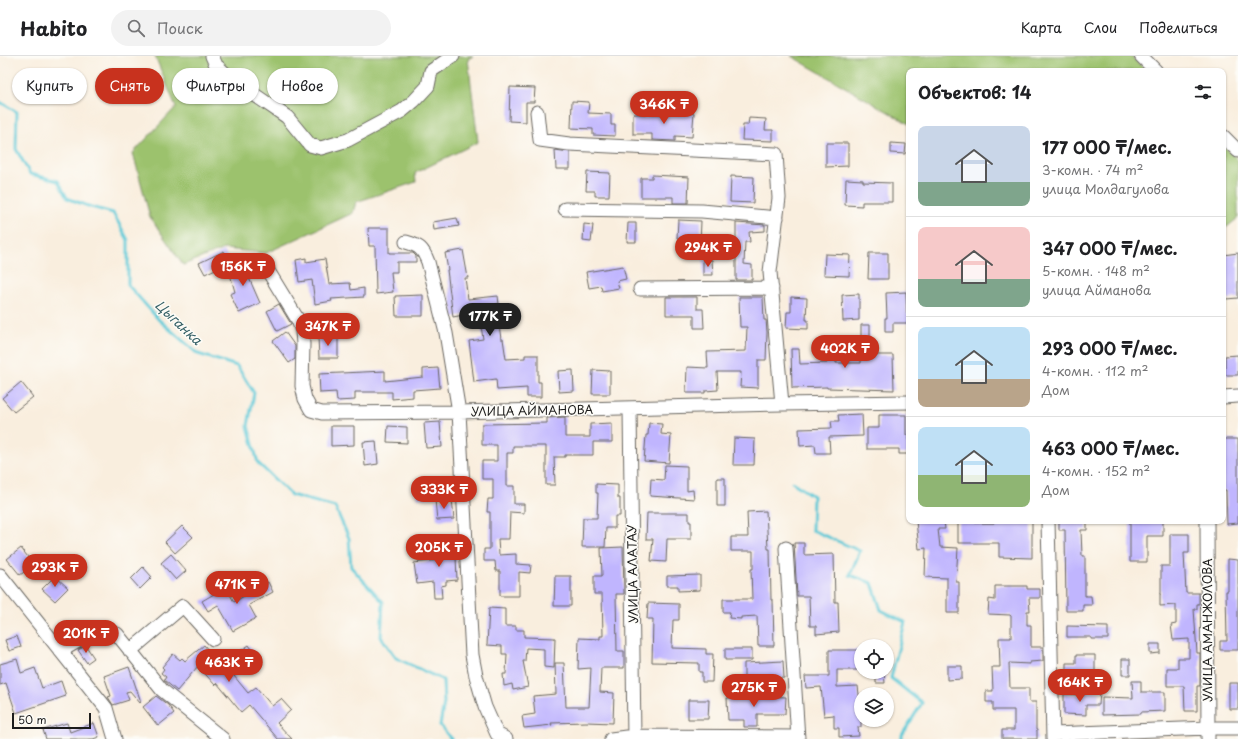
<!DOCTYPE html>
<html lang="ru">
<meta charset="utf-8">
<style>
body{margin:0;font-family:"Playpen Sans",sans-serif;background:#f2f2f2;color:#202124;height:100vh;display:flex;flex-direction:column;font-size:15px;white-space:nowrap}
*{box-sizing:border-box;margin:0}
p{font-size:13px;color:#757577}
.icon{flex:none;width:22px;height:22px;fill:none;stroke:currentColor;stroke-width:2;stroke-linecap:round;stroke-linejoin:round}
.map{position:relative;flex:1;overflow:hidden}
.panel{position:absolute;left:906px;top:12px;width:320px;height:456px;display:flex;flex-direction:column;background:#fff;border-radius:8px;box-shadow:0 1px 3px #0004}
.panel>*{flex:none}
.guide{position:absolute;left:12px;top:12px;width:380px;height:36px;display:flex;gap:8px}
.controls{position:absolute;left:854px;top:583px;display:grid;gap:8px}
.controls a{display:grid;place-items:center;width:40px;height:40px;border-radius:50%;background:#fff;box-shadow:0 1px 3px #0004;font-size:20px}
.scale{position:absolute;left:12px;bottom:10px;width:79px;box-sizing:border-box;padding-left:4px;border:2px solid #1c1c1c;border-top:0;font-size:11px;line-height:14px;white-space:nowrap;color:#1c1c1c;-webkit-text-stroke:3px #fdfcf7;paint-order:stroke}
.price{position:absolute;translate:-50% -34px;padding:0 9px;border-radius:14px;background:#c8321e;color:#fff;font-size:13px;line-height:26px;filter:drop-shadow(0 1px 2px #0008)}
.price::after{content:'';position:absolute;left:50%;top:24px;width:12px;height:9px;margin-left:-6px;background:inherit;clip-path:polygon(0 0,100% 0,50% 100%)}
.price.on{background:#222;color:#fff}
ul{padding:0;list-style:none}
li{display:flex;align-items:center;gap:12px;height:100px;padding:0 12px}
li+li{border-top:1px solid #e0e0e0}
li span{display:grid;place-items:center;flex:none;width:112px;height:80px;border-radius:8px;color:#555}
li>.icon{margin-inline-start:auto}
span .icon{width:48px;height:48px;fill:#fffc;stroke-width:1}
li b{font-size:17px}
h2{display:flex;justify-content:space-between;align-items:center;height:48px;padding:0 12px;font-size:17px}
.chip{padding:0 14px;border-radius:18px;background:#fff;box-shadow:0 1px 3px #0004;font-size:14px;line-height:36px}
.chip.on{background:#c8321e;color:#fff}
header{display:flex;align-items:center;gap:24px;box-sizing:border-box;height:56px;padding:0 20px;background:#fff;border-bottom:1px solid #e0e0e0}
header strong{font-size:19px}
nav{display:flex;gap:22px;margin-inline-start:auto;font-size:14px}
.search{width:280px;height:36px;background:#f2f2f2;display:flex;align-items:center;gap:10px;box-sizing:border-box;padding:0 14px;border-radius:22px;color:#757577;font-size:15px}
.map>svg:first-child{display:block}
</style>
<header>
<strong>Habito</strong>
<div class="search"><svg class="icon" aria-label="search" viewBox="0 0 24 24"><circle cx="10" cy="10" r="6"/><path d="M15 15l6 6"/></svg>Поиск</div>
<nav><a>Карта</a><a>Слои</a><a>Поделиться</a></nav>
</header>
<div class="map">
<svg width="1238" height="683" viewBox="0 0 1238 683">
<rect width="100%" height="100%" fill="#fdfcf7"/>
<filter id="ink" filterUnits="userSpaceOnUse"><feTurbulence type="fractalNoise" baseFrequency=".025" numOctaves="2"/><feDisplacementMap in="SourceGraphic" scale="8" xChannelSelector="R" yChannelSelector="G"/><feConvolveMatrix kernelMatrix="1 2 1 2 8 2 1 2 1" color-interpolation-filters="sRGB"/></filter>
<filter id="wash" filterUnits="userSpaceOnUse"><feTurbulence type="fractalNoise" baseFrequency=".012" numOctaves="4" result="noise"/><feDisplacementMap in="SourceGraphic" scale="16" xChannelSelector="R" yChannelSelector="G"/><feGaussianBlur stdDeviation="0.9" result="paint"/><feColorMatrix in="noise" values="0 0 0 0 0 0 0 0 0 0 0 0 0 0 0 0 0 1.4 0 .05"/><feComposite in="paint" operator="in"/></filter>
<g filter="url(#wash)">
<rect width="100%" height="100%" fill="#f9eede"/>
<path fill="#9cc26d" stroke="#5c6f44" d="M155 0H473L468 3 478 86 415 117 416 126 356 146 353 157 266 197 224 193 183 209 150 161 133 97 176 51Z
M791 0H1131L1147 15H909V68Z
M1223 89 1238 104V162L1227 171H1223Z"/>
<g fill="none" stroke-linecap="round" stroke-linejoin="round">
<path stroke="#5ec9d7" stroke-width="3" d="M0 46 17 56 16 93 30 118 58 125 67 142 91 151 113 157 128 184V229L159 264 198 298 237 310 254 337 248 370 258 407 291 439 335 451 349 482 351 511 383 546 381 581 396 602 443 624 444 647 440 669 451 683
M792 426 813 440 812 474 860 495 850 519 872 527 881 554 905 566 891 622 922 647 902 679V683"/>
</g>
<g id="blocks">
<path fill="#c0b5fe" d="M510 31 535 32 534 46H526V66L509 65Z
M572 45 589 46 588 57 611 58V69H615V80L593 79V73L571 72Z
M668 56 694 57 692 81 675 80V85L652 84V78H633V58H667Z
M749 62 766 63 765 74H773V85L742 84 743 69H748Z
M826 87H848V110L826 111Z
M891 87 906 88 905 98 891 97Z
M555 94 570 96V113H556Z
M587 116 610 117 609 140H595V135H586Z
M652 119 689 121 688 147H673V141H641V122H652Z
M731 120 754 121 753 147 730 146Z
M846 123 863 124V126L892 127V146H862V150L845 149Z
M457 162 459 170 434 174 433 166Z
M678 164 701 165 700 190 683 189V182H677Z
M628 167H636V186H627Z
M736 167 765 169V175L749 176 750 186H745L744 208 752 209V224H736Z
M584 168 593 169 591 186 583 185Z
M368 172H389V197H413L416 200V206H397V216H391L393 236 376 238 375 190H369Z
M463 194 468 222H465L468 243 498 240 499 248H496L501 283H503L506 303 525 302V299H538V326H541V341H527V332L497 334 496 323 474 326 469 285 483 283 479 256 453 261 447 214H448L445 197Z
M224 195 230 206 205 218 199 207Z
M869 197H888V223H868Z
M1238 197V242L1226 243 1223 219V199Z
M825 198 850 199 849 220 824 219Z
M306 202V206L325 203 329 228 350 227 351 234 364 232V241L331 243 332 245 315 248 312 224 299 226 296 204Z
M703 204H712L713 219H703Z
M246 205 251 221 249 222 260 247 239 257 230 238 235 236 228 211Z
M623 210 626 223 617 225 619 232 602 235 601 230 589 232 586 216Z
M906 236 907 258H909V267H893V276H885V262H887L886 237Z
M859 238V264L843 265 842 239Z
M423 239V260H396L395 240Z
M666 241H697V253H703L704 272H694V259H666Z
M739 241H763L764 264H766L767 276 766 304H758V332L740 331 741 316H717L718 334 705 335V337H686L687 311 708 312 707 296 746 295 747 271H740Z
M791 241 807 242 806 264H808V273L786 272 787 256H791Z
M279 248 291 268 277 275 267 255Z
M861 269H870V299H893L894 334 827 332V331L792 332 791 293H799L800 308 827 307 826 283H836V307H861Z
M285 276 295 290V303L289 307 273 285Z
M318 281H338V302H319Z
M1238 299V319H1225V300Z
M438 312 440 332 413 334V341L392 343V336H355V344L337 345 336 336 320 337 319 318 385 315V325L423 321V313Z
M573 314 574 335 559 336 558 315Z
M593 314 610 315V338H592Z
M21 326 33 341 14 356 2 342Z
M862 358 863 380 829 381 830 397H816L815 389 800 390 799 373 832 372 831 365H839L838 359Z
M879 359H906V379H909V398H899V393H867V372H879Z
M565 361V381H590V368L612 367V386H593V399H565V401H554L555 429H546V390H513V397H507V430H514V448H524V457L510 456 509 483H498L499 499 516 498V508L531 509 530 517 519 516V540H500V515H496L495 505H484V493H490V456H487L488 443H493V423H482V405H497V389H482V368L547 367V362Z
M440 366 442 391 426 392 424 367Z
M649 367 662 368 661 378 671 379 669 407 644 405 646 379H648Z
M331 370H354V389L331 390Z
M388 370 407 371V387L387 386Z
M734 382 755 383 754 409H733Z
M1223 383H1238V467L1227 468 1226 434H1223Z
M376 385 378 408 365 410 363 386Z
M665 409 687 410V435L693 434 694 443 650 440 651 423 664 424Z
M717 422H725V450H717Z
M436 425 437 441 418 442 417 426Z
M596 428 618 429V442H620V460H615V472H606L605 491H582L583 462H597L598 437H596Z
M452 443 454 463 437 464 435 444Z
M766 455 768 493H770L771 544H773L774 590H758L757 560 741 561V563L729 562 730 556H723V543H752L751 513H753V495H731V481H748L747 456Z
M647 457H689V466H691V483H667L666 506 651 505 653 483H646Z
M916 465H944L945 473H938L940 491 958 492 956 526H959V557H947V522L925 521 926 492 919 493Z
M961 465H975V467H994V465H1032V502L999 501V487H958V466H961Z
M1059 465H1087V474H1081L1082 500H1085V540H1091L1092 549H1083V555H1066L1065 474H1059Z
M1130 465H1163V480H1147V506H1130Z
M182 470 193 481 175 497 165 486Z
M1170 478H1189V497H1184L1186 537H1199V548H1197V553H1194L1197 597H1200V630H1197V655H1185L1184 630H1167V612H1178V602H1189V583L1173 584 1171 569 1176 568V549L1160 550V538H1161V510H1170Z
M458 485 459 501H456L457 524 446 525V529L441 530 442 542H434L433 526 417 528 414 507 440 504V486Z
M794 487H804V499L834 498 835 546H838L839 576 816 578V570H810L809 540H797Z
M623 491 624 538H616L617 595H624V612H601L600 636 614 637 613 667 586 666 551 667 552 669 524 672 522 660 535 658 533 640 556 638 555 607H564L566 651H589L591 612 578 613 579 582 600 583V580H603L602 538H594V520H602L601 492Z
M21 492 34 509 20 519 7 503Z
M171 498 186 515 176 524 161 507Z
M1228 503 1238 504V594H1220V585H1227L1226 535H1228Z
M143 511 152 521 140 533 131 523Z
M700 519V534L678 535V530H667V520Z
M55 520 68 532 55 545 42 533Z
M555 520H571V550H554Z
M268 526 273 536 249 549 256 562 233 575 218 549 208 555 202 545 226 531 234 546Z
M995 530H1027V533H1040V542H1029L1030 555H1027V569H1031V591H1043V605L1030 606V608L1009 607 1010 632H1029V646H1036V674H1037V683H1002V674H1014V654H993V646H986V635H993L992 611H1000L999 582H1011V560L1010 559 988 558 989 543 995 544Z
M648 547 679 548V564H673L672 592 706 593V598H713L712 626H702V616H699V607L652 606 653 563H647Z
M489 552 505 553V570H516V574H524V581L555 582 554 612 544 611V593L526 592 525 605H523L528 631 513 634 512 628 504 630 503 618H506L507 598H502V590L487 589Z
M1067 570 1108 571V583H1091V581H1067Z
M17 580 21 591 9 595 5 584Z
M1150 588H1160V597L1150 598Z
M204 589 217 605 219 603 223 607 249 589 259 603 234 620 248 637 256 631 272 650 281 643 291 654 277 667 292 683H278L249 649 241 656 217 627 215 629 198 610 177 635 164 624 166 621 161 617 164 613 162 611 173 598 180 604 182 602 185 605Z
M86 590 94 602 87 607 78 594Z
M725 593H752V604H725Z
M829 594H858L857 614H837V631L858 630 861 656V671H858L859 680 839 681V672H834V659L824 660 821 631 806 632 805 620H829Z
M1076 599H1095V620H1066V607H1076Z
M17 603 21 617 35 612 42 632 61 625 66 640 16 657 6 627 0 629V608Z
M1122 603H1130V619H1122Z
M783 605 784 622 744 624V607Z
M947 610H962V623L947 624Z
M129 611 141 646 140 647 130 635 126 636 129 644 113 649 108 641 111 640 104 620Z
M876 616H884L885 627H876Z
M1132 625H1141V636H1165V655L1141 656V658L1102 659V641L1133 642Z
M1229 627H1238V653H1229Z
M1084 636H1100L1099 649H1086V659L1064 658V638L1084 639Z
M744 639 786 641 785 658H757V671H744V664H728L727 642 744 641Z
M156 640 168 649 174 657 158 670 143 651Z
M688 644H709L708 663H688Z
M67 667 70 676 94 667 99 681 93 683H46L43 674Z"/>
</g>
</g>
<g filter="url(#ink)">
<use href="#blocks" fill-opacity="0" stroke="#696660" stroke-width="1"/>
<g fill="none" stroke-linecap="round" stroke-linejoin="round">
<defs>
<path id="minor" d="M212 0 216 9 230 22 287 61 310 89 321 92 348 84 402 55 414 45 428 30 431 15 453 0
M1141 0 1156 15
M537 56 540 84 569 88 776 98 779 142 770 216 782 348
M1223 80 1238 95
M565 153 702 155 777 162
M406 186C420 190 423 193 428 206L446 277 459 356 472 599 476 620 485 651 497 678 506 683
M265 210 298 264 302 275 303 288 302 330 305 343 311 354 322 357 459 356 782 348 909 346
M640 233 772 232
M1223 341 1238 340
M630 352 634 683
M1048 465 1053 683
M1207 465 1208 683
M786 492 798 683
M0 519 106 652 115 683
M61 595 95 575 117 578 162 634 223 683
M130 595 183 550 213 583
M1053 678 1208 672H1238
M611 683 634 680 798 681"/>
</defs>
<use href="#minor" stroke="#696660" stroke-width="15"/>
<use href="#minor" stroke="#fff" stroke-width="13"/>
</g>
</g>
<g text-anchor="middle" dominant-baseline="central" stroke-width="3" stroke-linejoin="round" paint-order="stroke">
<g font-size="12" fill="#1c1c1c" stroke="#fdfcf7">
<text transform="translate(532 354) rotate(-1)">УЛИЦА АЙМАНОВА</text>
<text transform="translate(632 518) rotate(-91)">УЛИЦА АЛАТАУ</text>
<text transform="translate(1207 574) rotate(-90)">УЛИЦА АМАНЖОЛОВА</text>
</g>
<g font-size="13" font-style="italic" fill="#366167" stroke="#fdfcf7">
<text transform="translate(179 266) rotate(43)">Цыганка</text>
</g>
</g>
</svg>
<div class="controls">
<a><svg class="icon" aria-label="locate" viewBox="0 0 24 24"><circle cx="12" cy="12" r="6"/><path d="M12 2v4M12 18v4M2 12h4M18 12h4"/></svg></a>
<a><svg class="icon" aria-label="layers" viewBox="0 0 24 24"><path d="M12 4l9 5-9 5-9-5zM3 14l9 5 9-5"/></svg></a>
</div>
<div class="scale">50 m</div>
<b class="price" style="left:664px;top:69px">346K ₸</b>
<b class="price" style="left:708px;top:212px">294K ₸</b>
<b class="price" style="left:243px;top:231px">156K ₸</b>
<b class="price on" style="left:490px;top:281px">177K ₸</b>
<b class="price" style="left:328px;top:291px">347K ₸</b>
<b class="price" style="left:845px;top:313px">402K ₸</b>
<b class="price" style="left:444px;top:454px">333K ₸</b>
<b class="price" style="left:439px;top:512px">205K ₸</b>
<b class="price" style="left:55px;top:532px">293K ₸</b>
<b class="price" style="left:237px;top:549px">471K ₸</b>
<b class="price" style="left:86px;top:598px">201K ₸</b>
<b class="price" style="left:229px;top:627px">463K ₸</b>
<b class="price" style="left:1080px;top:647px">164K ₸</b>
<b class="price" style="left:754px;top:652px">275K ₸</b>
<div class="guide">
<a class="chip">Купить</a>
<a class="chip on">Снять</a>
<a class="chip">Фильтры</a>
<a class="chip">Новое</a>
</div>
<section class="panel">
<h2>Объектов: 14<svg class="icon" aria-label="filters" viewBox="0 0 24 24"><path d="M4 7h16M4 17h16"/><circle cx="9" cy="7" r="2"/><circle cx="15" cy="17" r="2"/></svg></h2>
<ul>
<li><span style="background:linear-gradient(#c9d6e8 70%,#7fa58c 0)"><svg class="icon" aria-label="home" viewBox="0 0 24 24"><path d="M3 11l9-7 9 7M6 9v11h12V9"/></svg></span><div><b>177 000 ₸/мес.</b><p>3-комн. · 74 m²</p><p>улица Молдагулова</p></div></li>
<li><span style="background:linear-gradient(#f6c9c9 65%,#7fa58c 0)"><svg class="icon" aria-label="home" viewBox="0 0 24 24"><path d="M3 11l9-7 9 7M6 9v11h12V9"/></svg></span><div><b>347 000 ₸/мес.</b><p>5-комн. · 148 m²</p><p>улица Айманова</p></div></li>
<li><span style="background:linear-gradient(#bfe0f5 65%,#b9a48a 0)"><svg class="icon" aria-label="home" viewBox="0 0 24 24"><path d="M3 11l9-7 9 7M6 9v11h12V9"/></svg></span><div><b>293 000 ₸/мес.</b><p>4-комн. · 112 m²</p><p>Дом</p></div></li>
<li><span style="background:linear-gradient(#bfe0f5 60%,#8fb573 0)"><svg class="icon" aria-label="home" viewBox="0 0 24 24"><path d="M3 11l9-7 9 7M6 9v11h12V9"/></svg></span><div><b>463 000 ₸/мес.</b><p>4-комн. · 152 m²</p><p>Дом</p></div></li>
</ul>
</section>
</div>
